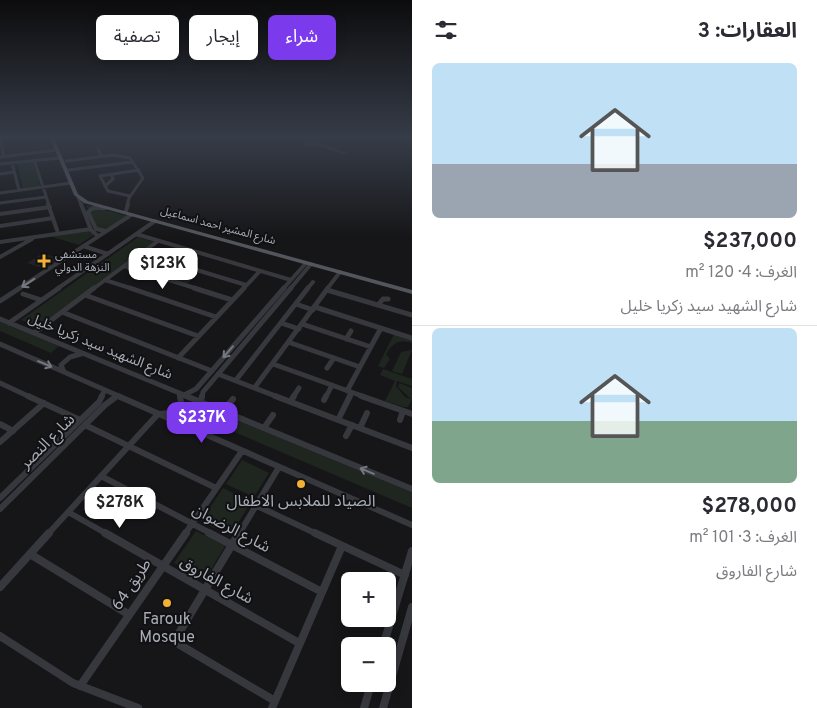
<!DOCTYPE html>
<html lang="ar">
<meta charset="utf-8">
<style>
body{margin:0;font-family:Overpass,"Noto Sans Arabic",sans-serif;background:#f7f7f7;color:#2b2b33;direction:rtl;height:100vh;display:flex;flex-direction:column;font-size:19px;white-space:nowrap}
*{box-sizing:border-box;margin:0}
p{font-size:16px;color:#7c7c81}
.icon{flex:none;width:28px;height:28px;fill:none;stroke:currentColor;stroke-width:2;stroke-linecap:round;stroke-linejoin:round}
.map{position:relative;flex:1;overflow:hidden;direction:ltr}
.details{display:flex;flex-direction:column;background:#fff;width:405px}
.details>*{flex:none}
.banner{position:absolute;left:15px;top:15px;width:321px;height:45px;direction:rtl;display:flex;gap:10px}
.controls{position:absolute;left:341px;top:572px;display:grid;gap:10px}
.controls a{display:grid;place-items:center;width:55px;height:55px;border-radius:8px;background:#fff;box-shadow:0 2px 12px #0003;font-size:25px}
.price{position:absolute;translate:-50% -42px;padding:0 11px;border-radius:10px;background:#fff;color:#222;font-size:16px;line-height:32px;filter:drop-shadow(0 1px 2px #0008)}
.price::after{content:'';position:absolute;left:50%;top:30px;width:15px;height:11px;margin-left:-8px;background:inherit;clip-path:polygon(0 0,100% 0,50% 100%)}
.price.on{background:#7c3aed;color:#fff}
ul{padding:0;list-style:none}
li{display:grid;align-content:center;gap:10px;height:265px;padding:0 20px}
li+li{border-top:1px solid #e1e1e2}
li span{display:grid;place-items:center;height:155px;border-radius:8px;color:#555}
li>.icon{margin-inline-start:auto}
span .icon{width:90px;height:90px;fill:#fffc;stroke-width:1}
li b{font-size:21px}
h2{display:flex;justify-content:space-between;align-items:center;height:60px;padding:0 20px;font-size:21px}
.chip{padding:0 18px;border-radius:8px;background:#fff;box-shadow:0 2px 12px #0003;font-size:18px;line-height:45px}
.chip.on{background:#7c3aed;color:#fff}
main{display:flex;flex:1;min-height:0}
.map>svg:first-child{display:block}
</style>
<main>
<section class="details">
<h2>العقارات: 3<svg class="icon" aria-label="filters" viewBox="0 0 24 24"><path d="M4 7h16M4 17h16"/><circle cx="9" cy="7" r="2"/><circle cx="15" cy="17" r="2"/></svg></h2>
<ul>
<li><span style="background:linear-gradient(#bfe0f5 65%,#9aa5b1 0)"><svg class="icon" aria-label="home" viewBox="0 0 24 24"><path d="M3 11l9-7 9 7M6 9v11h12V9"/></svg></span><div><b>$237,000</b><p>الغرف: 4 · 120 m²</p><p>شارع الشهيد سيد زكريا خليل</p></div></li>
<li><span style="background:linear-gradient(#bfe0f5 60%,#7fa58c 0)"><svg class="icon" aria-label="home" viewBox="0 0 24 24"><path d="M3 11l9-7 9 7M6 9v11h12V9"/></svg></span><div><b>$278,000</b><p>الغرف: 3 · 101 m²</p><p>شارع الفاروق</p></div></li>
</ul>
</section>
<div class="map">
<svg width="412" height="708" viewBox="0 0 412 708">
<rect width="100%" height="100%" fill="#161618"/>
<path fill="#222225" d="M43 253 60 259 44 269 27 263Z"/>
<path fill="#1e261f" d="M33 161 40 186 23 188 17 163Z
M86 205 127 216 105 231 97 228Z
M82 229 95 234 79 245 46 235Z
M138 237 154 242 38 327 21 320Z
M161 262 198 274 187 284 149 272Z
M0 322 59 346 51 353 0 331Z
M394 334 412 340V343C399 339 393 343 386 354L390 359 384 368 378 366Z
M412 350 402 374 392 371 401 352Z
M383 369 412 379V386L397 381 396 386 405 397 411 399 398 387 399 383 412 388V399L408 407H404L385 401 395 381 380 375Z
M196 403 412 492V508L190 413Z
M242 460 269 473 254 497 226 484Z
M223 488 251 502 230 536 201 521Z
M196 531 225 546 205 580 174 563Z"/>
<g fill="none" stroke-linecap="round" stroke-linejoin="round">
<path fill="#303135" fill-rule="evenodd" d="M310 141H314L348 153 343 154 310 143Z"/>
<path fill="#303135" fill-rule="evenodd" d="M307 138H324C319 145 313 148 305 146L303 143Z"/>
<path stroke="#37383d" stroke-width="3" d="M0 139 4 156
M98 149 102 156
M0 157 57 150
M34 160 49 205
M66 161 113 155 130 158 143 178 129 198 127 205
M12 163 19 190
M0 164 60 158
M69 170 133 162
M0 174 14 172
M105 186 113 179 111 174
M0 193 71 183
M130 196 108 191 100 176 139 170
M78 197 81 205
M0 203 46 197"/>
<path stroke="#37383d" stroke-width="4" d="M48 204 57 230
M81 204 91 230 98 236
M105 208H93L88 212 96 229 106 231
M126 211 128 204
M0 214 50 207
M0 226 53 218
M136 234 291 280
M0 242 91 229
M83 246 108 254
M141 253 246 285
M0 257 32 239
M124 266 198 289
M105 280 133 289
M18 289 131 215
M57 289 155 221
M93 289 158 241
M243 289 260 271
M283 289 306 263
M290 289 311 264
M307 289 313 282
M327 289 340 272"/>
<path stroke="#37383d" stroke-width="5" d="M130 288 216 317
M194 288 232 300
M327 290 412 315
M23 294 41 300
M85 295 198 336
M0 301 20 288
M296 304 313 310
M378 305 383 299H388
M315 307 412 338
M62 312 212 371
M0 319 189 397
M9 323 59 288
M281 323 299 329
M302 324 371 347
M34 333 94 288
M346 339 351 331
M288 342 360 367
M0 344 121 397
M178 358 244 288
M273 364 365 397
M327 368 334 358
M64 372 61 365 70 357 81 354
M218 374 278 397
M236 380 308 288
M0 383 30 397
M255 387 328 288
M347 391 381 328
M179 393 180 397
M184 395 196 389 284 288
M101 397 105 390
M202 397 203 392 291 288
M293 397 299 388
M326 397 332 385
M349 397 351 393"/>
<path stroke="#37383d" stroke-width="6" d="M28 396 80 420
M118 396 412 525
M186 396 412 489
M275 396 412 448
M361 396 412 414
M324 400 326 396
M291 401 294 396
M201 402 202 396
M223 411 233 399
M338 420 350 396
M400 420 403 411
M0 424 13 431
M85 425 216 488
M264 428 273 415
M360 428 367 413
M346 436 352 425
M0 442 44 403
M101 476 212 534
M0 498 99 402 102 396
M255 505 317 534
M0 509 105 405 117 396
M68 512 107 534
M48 534 158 414C168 414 176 412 181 402L180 396
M185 534 242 451
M239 534 279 467"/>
<path stroke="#37383d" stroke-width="8" d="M105 533 299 643
M209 533 322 592
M239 533 176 638 180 645 275 701
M315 533 405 575
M30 554 128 614
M0 587 49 533
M0 636 73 683 138 708
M383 646 412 551
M80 686 186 533
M272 708 342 546
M364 708 371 684
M383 708 412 607"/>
<path fill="#53555c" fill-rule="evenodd" d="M0 138H8L0 140Z
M50 138H54L78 194 88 201 412 290V294L84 203 74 195Z"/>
</g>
<defs><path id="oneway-shaft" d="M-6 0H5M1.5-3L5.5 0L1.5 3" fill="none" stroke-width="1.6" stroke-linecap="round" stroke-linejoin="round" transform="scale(1.25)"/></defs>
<g stroke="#757881">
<use href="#oneway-shaft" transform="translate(28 283) rotate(147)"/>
<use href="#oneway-shaft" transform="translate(228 352) rotate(131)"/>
<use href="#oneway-shaft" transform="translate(45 364) rotate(23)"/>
<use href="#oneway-shaft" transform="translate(367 471) rotate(-158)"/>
</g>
<linearGradient id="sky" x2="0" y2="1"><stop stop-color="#0c0c0d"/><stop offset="0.58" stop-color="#363c48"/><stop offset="1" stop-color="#363c48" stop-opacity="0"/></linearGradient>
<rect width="412" height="237" fill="url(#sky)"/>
<g fill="#f2b134" stroke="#111113" stroke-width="2">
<path d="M41.5 253.5h5v5h5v5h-5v5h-5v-5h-5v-5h5z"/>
<circle cx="301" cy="484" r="5"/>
<circle cx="167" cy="603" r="5"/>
</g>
<g text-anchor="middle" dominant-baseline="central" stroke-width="4" stroke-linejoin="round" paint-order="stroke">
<g font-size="11" fill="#a8adb8" stroke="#111113">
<text transform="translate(218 226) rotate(15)">شارع المشير احمد اسماعيل</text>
</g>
<g font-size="11" fill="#a8adb8" stroke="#111113" text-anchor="start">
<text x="55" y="255">مستشفى<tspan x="55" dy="13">النزهة الدولي</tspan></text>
</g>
<g font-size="14" fill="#a8adb8" stroke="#111113">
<text transform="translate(100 347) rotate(22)">شارع الشهيد سيد زكريا خليل</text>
</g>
<g font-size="16" fill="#a8adb8" stroke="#111113">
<text transform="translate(48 442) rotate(-45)">شارع النصر</text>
<text transform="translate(231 529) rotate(28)">شارع الرضوان</text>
<text transform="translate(216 581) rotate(29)">شارع الفاروق</text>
<text transform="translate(132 585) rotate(-56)">طريق 64</text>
</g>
<g font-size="16" fill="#a8adb8" stroke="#111113">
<text x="301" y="502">الصياد للملابس الاطفال</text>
<text x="167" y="620">Farouk<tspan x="167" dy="18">Mosque</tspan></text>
</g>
</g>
</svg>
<div class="controls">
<a>+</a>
<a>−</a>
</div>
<b class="price" style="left:163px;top:290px">$123K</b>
<b class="price on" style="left:202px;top:444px">$237K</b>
<b class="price" style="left:120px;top:529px">$278K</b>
<div class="banner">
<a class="chip on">شراء</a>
<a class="chip">إيجار</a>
<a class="chip">تصفية</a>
</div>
</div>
</main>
